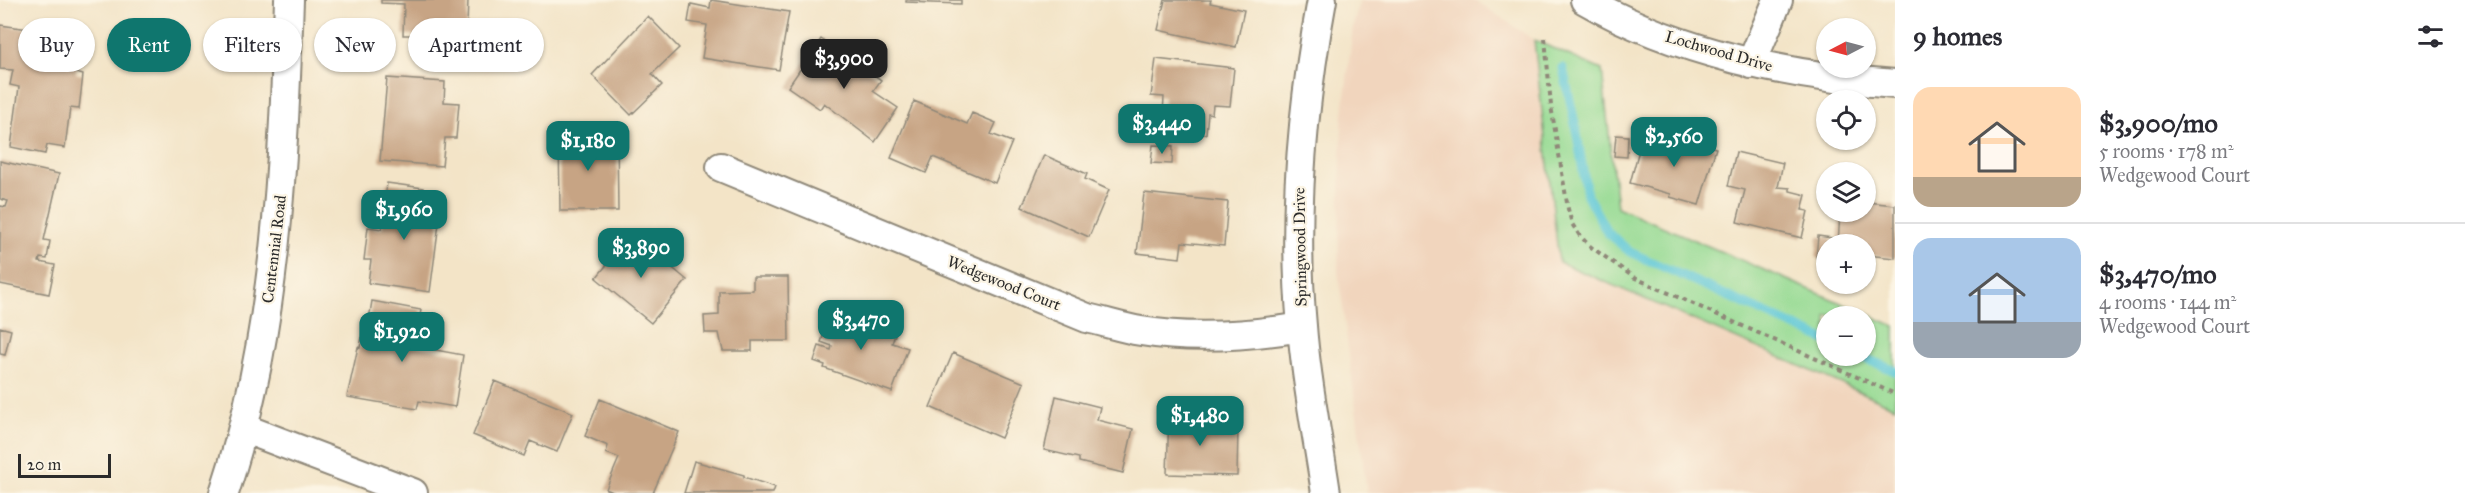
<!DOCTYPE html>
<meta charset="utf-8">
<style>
body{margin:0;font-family:"IM FELL Great Primer",serif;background:#f2f2f3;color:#2b2b33;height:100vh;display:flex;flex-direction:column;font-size:22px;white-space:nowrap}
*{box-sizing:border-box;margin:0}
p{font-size:20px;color:#7c7c81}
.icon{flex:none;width:33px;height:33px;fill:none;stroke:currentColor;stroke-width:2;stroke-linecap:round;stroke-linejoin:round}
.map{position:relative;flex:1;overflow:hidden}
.panel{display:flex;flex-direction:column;background:#fff;width:570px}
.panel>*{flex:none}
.banner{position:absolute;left:18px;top:18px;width:570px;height:54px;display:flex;gap:12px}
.needle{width:39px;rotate:264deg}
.fabs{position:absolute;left:1816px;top:18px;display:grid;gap:12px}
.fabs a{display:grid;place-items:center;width:60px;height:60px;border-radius:50%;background:#fff;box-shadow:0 2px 4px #0004;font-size:30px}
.scale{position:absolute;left:18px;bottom:15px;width:93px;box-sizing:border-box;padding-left:6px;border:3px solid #2b2b2b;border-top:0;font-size:16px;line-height:21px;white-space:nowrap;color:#2b2b2b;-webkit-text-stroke:4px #fcf5e5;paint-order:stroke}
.price{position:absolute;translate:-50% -51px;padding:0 14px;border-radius:12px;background:#0f766e;color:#fff;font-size:20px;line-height:39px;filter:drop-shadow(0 2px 3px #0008)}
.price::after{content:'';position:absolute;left:50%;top:36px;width:18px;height:14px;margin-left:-9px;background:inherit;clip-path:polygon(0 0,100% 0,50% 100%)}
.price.on{background:#222;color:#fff}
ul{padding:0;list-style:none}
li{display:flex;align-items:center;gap:18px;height:150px;padding:0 18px}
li+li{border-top:2px solid #e1e1e2}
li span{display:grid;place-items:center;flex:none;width:168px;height:120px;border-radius:18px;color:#555}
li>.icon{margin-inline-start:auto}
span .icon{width:72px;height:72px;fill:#fffc;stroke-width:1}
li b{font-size:26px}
h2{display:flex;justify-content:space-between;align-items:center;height:72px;padding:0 18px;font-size:26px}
.chip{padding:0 21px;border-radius:27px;background:#fff;box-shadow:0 2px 4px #0004;font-size:21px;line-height:54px}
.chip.on{background:#0f766e;color:#fff}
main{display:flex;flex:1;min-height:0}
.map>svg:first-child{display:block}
</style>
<main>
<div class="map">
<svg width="1895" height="493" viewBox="0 0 1895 493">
<rect width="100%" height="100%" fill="#fcf5e5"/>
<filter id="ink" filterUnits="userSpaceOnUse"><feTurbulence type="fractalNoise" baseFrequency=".0167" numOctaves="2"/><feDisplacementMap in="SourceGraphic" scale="12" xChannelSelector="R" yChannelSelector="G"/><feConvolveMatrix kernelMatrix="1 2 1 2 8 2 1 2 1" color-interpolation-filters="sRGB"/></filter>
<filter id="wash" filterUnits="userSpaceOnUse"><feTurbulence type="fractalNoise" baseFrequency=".008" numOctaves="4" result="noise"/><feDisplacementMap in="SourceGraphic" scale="24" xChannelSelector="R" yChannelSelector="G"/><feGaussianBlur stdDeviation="1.35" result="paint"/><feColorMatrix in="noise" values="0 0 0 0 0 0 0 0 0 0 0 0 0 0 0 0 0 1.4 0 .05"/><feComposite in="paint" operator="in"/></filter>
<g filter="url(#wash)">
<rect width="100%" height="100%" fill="#f3e4c7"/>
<path fill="#f1d5bd" d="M1360 0H1475L1534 40 1559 262 1895 407V493H1367L1338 271 1342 123 1353 26Z"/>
<path fill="#95da93" stroke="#60825f" stroke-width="1.5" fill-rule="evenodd" d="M1534 40 1602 70 1617 207 1895 326V407L1559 262ZM1827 316H1866V356H1827Z"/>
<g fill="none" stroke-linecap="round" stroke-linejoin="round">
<path stroke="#5cc7d6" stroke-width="9" d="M1563 68 1576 128 1587 195 1607 232 1630 252 1827 341
M1860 356 1895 371"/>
</g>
<g id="blocks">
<path fill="#c7a484" d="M381 0H468L467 26H486L485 55 414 53V35H403L404 4 381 3Z
M711 0 789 12 779 70 702 58 707 25 688 22 691 4 710 8Z
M906 0H961V4L906 2Z
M1165 0H1211L1210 3 1244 10 1236 47 1158 30Z
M648 16 679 48 652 74 662 85 631 115 592 75Z
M0 25 79 36 76 73 83 75 79 109 70 108 65 148 47 145 45 154 11 147 19 87 10 85 13 70 0 69Z
M821 39 881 80 873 91 898 108 875 142 824 103 820 109 788 87Z
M1156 59 1234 68 1230 106 1213 105 1212 114 1208 113 1206 134 1165 131 1167 115 1163 114 1164 97 1151 96Z
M387 78 445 82 444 102 459 103 456 138H445L442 166 380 161Z
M914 101 967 124 972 113 996 123 991 134 1012 142 995 183 933 157 926 173 891 158Z
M559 133H617L618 211H560Z
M1616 135 1628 136 1627 157 1614 156Z
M1664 137 1716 148 1699 205 1670 197 1671 194 1630 183 1642 139 1662 144Z
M1153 145 1173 146 1172 164 1151 163Z
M1736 152 1783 163 1778 187 1790 188V191L1806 195 1802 210 1808 211 1802 238 1737 222 1745 190 1728 186Z
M1044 155 1087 174 1085 179 1109 190 1089 237 1022 207Z
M0 161 59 174 44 240 50 241 47 259 40 258 39 262 55 265 49 294 0 284V206L6 207 8 201 0 199Z
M387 183 423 188 421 205 441 208 430 292 368 283 371 260H364L368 227 382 229Z
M1144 193 1228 202 1224 246 1182 242 1180 258 1137 253Z
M1866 202 1895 205V258L1866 255V244H1838L1840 214 1828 212H1866Z
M632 234 687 280 651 323 596 278Z
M1818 236 1832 238V244H1827V260L1816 258Z
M753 277H788L789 341H752V351H723L719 333H705L704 316 719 315V291L753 290Z
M372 301 421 310 414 346 463 355 455 407 419 401 417 409 347 397 358 347 360 348 364 325 368 326Z
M834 306 867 318 865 324 895 335 892 343 908 348 892 392 824 368 825 365 814 361 819 346 831 350 832 346 821 342Z
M0 327 11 330 5 355 0 354Z
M953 353 1024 383 1001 438 930 407Z
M495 381 573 413 557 452 530 441 524 456 473 435Z
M1056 396 1100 407 1097 420 1133 429 1123 473 1079 462V458L1044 450Z
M600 399 679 432 653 493H615L606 489 619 458 606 453 608 446 585 436Z
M1169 411 1205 412V427L1238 428 1237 476 1167 474Z
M694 461 744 475V477L775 487 773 493H684Z"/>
</g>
</g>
<g filter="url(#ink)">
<use href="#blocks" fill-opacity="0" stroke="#8f8879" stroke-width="1.5"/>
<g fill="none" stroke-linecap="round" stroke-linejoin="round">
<defs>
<path id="minor" d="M1322 0C1302 108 1292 217 1302 326 1306 382 1318 438 1326 493
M1585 0C1675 52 1792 77 1895 84
M1751 64 1778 0
M721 167 1087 318C1105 322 1123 328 1141 331 1195 340 1248 336 1302 327
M243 428 413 493
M224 493C277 333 283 166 289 0"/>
</defs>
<use href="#minor" stroke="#8f8879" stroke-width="32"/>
<path stroke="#8f8879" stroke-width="4" stroke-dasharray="4.5 4.5" stroke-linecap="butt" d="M1545 38 1551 106 1568 209 1572 224 1580 236 1591 247 1635 278 1895 394"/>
<use href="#minor" stroke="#fff" stroke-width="28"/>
</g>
</g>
<g text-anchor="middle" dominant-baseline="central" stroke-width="4.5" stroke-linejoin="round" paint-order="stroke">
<g font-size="16" fill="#2b2b2b" stroke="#fcf5e5">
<text transform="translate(1719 51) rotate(16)">Lochwood Drive</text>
<text transform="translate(1300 247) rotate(-91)">Springwood Drive</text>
<text transform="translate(274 249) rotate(-83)">Centennial Road</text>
<text transform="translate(1004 283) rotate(22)">Wedgewood Court</text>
</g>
</g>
</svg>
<div class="fabs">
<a><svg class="needle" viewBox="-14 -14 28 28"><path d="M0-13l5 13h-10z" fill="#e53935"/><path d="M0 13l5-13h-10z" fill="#7c7c81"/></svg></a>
<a><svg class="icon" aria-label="locate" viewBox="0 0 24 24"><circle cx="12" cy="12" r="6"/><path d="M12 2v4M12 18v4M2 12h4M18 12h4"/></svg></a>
<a><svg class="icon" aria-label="layers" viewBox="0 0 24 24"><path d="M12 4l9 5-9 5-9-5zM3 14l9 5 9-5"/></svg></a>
<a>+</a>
<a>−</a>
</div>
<div class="scale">20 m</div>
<b class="price on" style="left:844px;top:90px">$3,900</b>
<b class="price" style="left:1162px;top:155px">$3,440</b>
<b class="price" style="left:1674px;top:168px">$2,560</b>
<b class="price" style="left:588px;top:172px">$1,180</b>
<b class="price" style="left:404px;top:241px">$1,960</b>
<b class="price" style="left:641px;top:279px">$3,890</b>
<b class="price" style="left:861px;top:351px">$3,470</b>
<b class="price" style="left:402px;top:363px">$1,920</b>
<b class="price" style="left:1200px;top:447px">$1,480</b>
<div class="banner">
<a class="chip">Buy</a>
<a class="chip on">Rent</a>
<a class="chip">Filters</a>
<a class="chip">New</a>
<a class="chip">Apartment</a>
</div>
</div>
<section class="panel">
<h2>9 homes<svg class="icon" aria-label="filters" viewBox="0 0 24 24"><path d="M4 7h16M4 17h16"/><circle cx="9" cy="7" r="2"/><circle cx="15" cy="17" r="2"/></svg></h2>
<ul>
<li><span style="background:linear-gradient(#ffd9b3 75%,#b9a48a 0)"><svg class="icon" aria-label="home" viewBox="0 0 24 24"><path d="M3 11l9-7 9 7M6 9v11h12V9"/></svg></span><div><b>$3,900/mo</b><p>5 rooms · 178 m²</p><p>Wedgewood Court</p></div></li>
<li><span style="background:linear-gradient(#a9c7e8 70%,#9aa5b1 0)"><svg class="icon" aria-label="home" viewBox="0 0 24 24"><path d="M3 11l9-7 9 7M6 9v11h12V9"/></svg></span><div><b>$3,470/mo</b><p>4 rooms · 144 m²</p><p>Wedgewood Court</p></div></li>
</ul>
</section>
</main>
